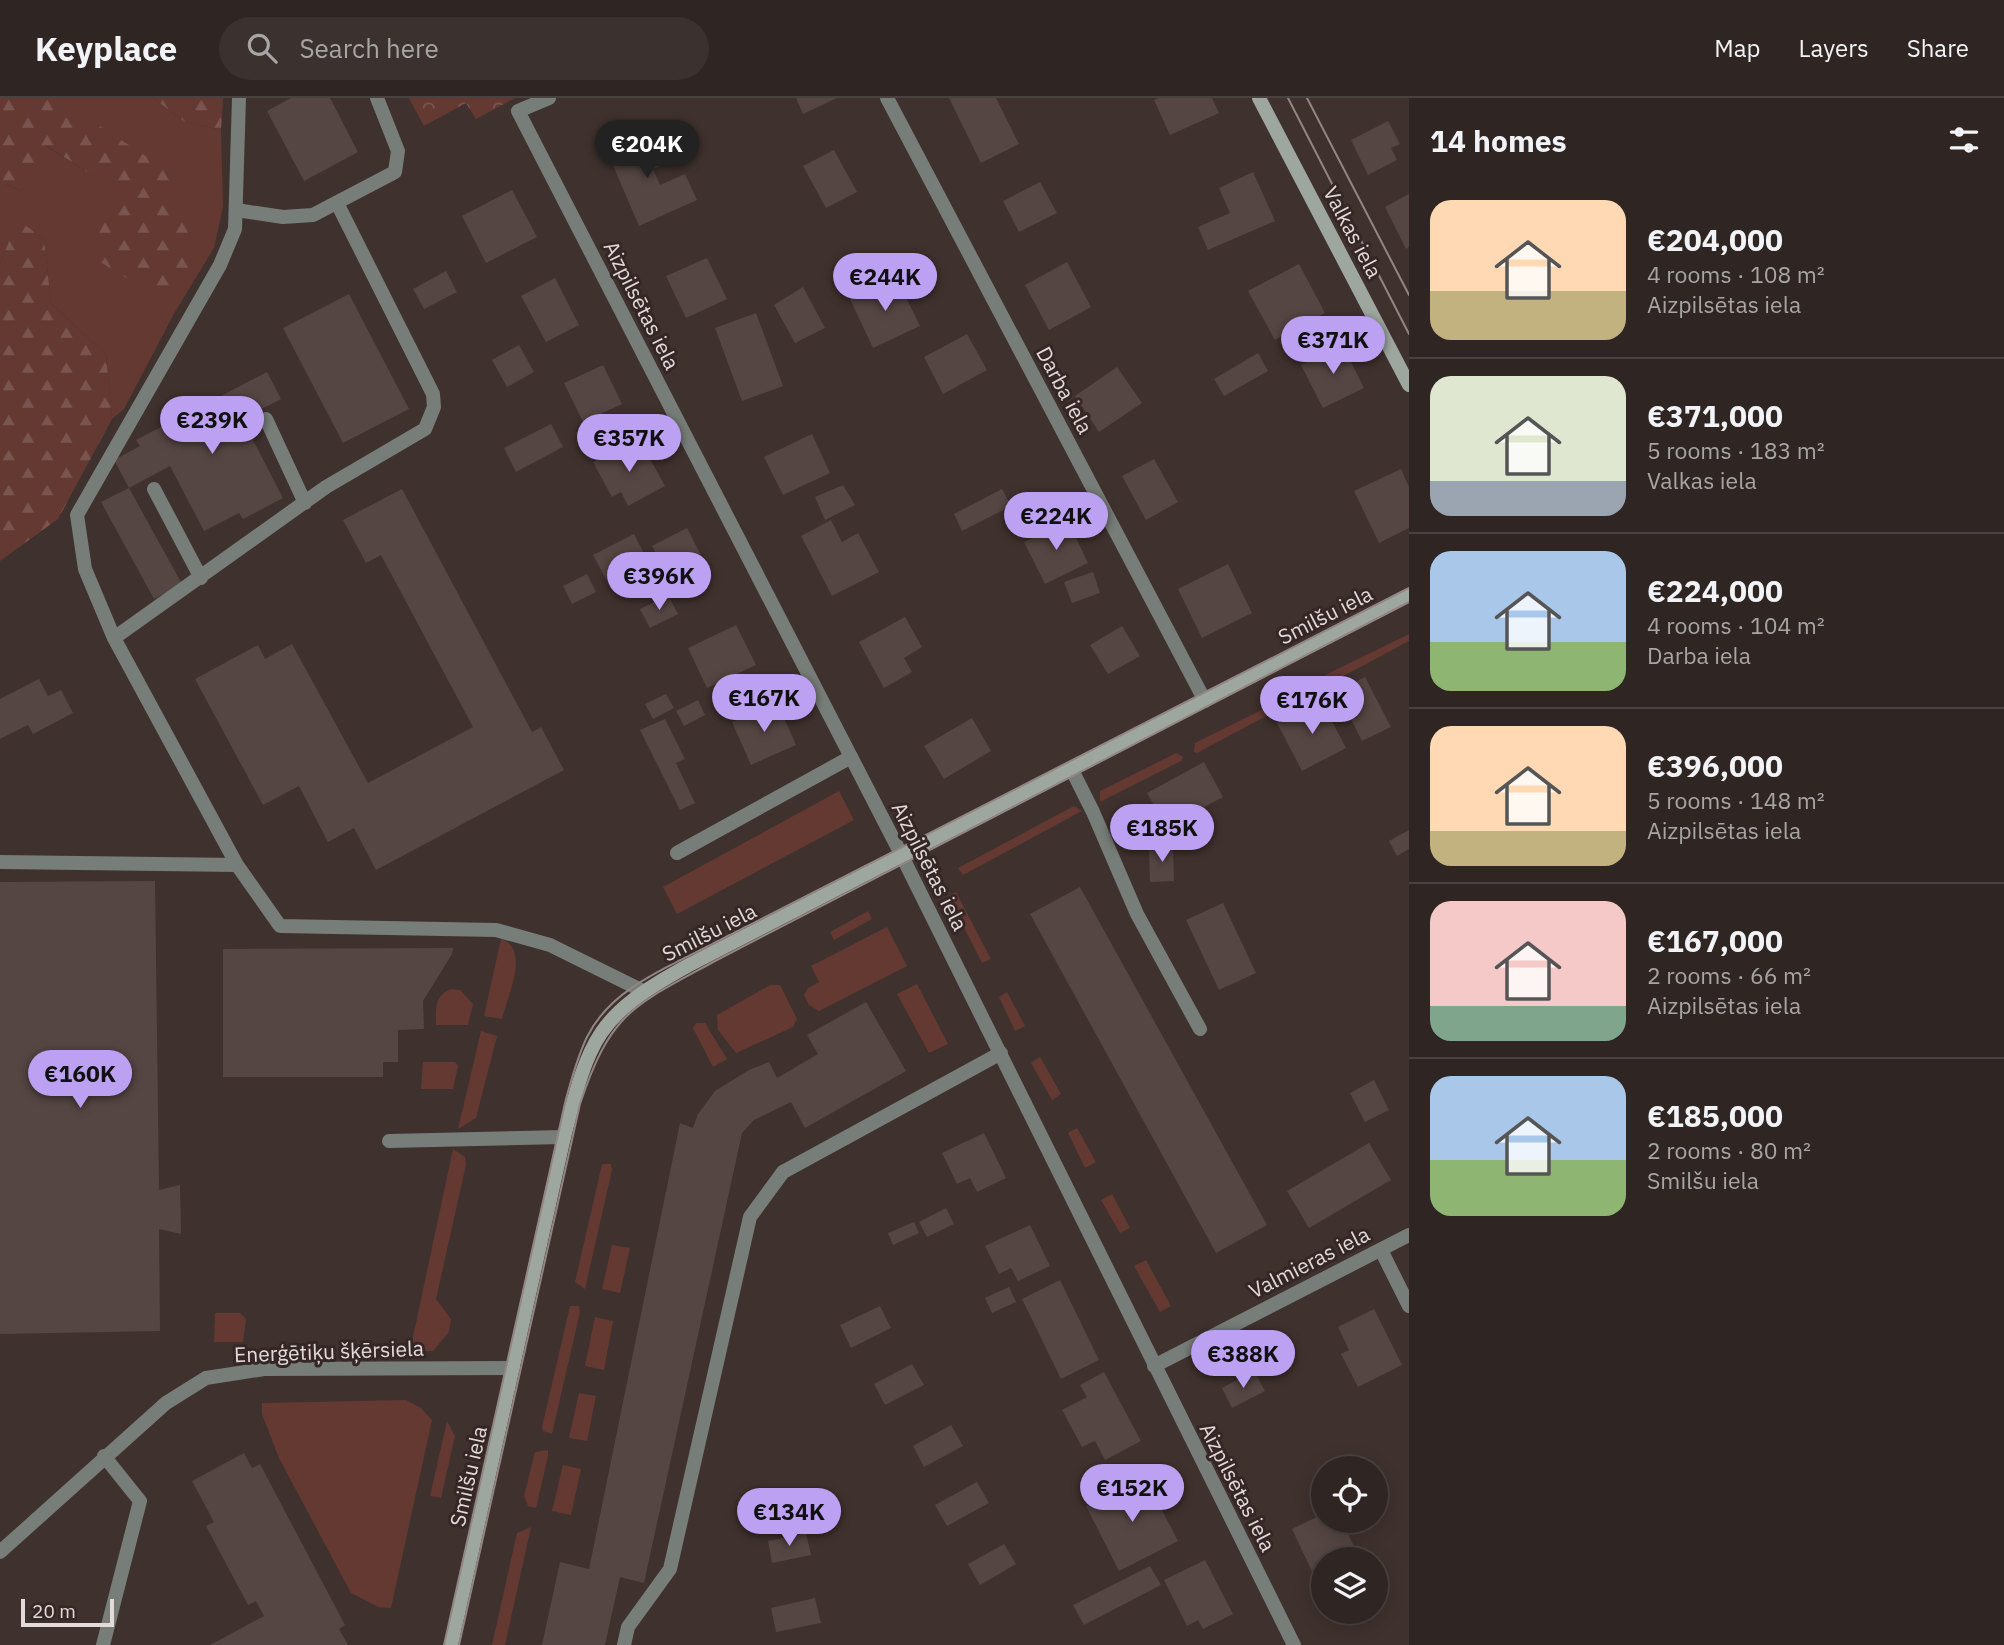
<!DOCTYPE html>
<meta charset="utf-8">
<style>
body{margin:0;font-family:"IBM Plex Sans",sans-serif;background:#3b312f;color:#f1f3f6;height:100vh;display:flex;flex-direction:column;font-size:26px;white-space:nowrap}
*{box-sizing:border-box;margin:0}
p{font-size:23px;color:#a7a5a5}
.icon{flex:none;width:38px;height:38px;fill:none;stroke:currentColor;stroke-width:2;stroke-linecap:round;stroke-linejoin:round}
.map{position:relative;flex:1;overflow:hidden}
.sheet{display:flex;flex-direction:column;background:#2f2522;width:595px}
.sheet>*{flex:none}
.tools{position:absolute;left:1311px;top:1358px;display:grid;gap:14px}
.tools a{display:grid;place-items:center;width:77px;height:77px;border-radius:50%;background:#2f2522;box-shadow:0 4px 18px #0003,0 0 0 2px #4a4240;font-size:35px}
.scale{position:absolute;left:21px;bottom:18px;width:93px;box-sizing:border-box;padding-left:7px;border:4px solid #e4dad9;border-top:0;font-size:19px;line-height:24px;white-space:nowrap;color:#e4dad9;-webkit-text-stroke:5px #352725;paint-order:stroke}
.price{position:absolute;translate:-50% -60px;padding:0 16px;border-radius:24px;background:#bca0f2;color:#111;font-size:23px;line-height:46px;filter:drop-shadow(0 2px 4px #0008)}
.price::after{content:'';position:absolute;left:50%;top:42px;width:21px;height:16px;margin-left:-10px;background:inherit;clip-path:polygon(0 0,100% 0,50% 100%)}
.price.on{background:#222;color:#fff}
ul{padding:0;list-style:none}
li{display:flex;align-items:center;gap:21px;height:175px;padding:0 21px}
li+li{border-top:2px solid #4a4240}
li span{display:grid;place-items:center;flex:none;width:196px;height:140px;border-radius:21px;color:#555}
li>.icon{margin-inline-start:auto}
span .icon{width:84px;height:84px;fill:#fffc;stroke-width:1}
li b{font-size:30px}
h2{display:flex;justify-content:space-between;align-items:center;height:84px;padding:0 21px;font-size:30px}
header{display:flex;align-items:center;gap:42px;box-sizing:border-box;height:98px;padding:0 35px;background:#2f2522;border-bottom:2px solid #4a4240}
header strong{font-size:33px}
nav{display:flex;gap:38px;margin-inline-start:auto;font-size:24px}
.search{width:490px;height:63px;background:#3b312f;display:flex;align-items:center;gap:18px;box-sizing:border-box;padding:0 24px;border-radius:38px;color:#a7a5a5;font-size:26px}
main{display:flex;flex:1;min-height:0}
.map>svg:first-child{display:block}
</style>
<header>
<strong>Keyplace</strong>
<div class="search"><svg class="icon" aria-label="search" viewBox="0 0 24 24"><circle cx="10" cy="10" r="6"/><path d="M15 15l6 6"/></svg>Search here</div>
<nav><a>Map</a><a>Layers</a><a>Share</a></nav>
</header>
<main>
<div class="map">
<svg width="1409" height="1547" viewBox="0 0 1409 1547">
<defs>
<pattern id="forest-firs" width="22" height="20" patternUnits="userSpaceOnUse" patternTransform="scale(1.75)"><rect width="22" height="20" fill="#643932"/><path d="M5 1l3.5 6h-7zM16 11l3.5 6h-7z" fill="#7a554f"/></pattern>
<pattern id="park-crowns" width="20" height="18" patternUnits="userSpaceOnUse" patternTransform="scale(1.75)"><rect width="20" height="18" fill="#643932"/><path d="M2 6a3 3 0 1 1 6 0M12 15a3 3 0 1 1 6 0" fill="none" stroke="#7a554f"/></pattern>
</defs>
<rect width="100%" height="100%" fill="#3f312e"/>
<path fill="#643932" d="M72 0H153L185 24 221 32 223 109 214 150 175 214 124 311 112 321 106 257 51 205 44 141 18 123 0 165V84L22 93 46 48 119 94 167 73 71 10Z
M1409 536V543L1321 590 1319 580Z
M1298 594 1302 599 1197 655 1194 654 1195 645Z
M1176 655 1183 659 1181 663 1100 704V693Z
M839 693 854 722 677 816 663 789Z
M1074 708 1082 713 963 777 958 770Z
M956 794 991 861 982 865 948 798Z
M868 813 872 821 834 842 830 834Z
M887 829 907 868 819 913 809 907 804 897 808 890 819 884 811 868Z
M501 841C531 851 507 899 502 921L484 918Z
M917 886 948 946 929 955 897 896Z
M770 887H780L797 921 793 929 736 955 718 932 717 917Z
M451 891 460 892 473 906 468 927H436C436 911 434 898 451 891Z
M1007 894 1025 928 1015 933 999 899Z
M696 925H705L727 961 713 969 693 930Z
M481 933 497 938 476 1020 458 1031Z
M1040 959 1061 996 1052 1002 1031 965Z
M423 964H455L458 968 453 991H421Z
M1077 1030 1096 1064 1085 1070 1068 1035Z
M453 1051 465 1059 466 1067 436 1201 451 1221 449 1234 433 1253H410Z
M602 1066H611L612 1072 585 1191 575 1184Z
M1112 1096 1130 1130 1120 1135 1101 1102Z
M612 1147 630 1150 620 1195 602 1191Z
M1146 1162 1171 1208 1160 1214 1134 1168Z
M570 1208H579L580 1214 552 1336 543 1333 542 1329Z
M215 1215H240L246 1221 243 1244H214Z
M595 1219 613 1223 604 1272 585 1268Z
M579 1295 596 1298 587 1343 569 1340Z
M406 1302 421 1310 432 1322 391 1510 378 1509 351 1495 279 1360 262 1316V1305Z
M447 1323 455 1338 441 1400 430 1398Z
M548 1352V1358L536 1410 528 1408 524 1398 535 1354Z
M563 1367 581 1371 571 1417 552 1413Z
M531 1429 505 1547H492L517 1435Z"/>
<path fill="url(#forest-firs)" d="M0 0H72V10L167 72 196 158 170 207 89 157 118 94 47 48 22 93 0 84Z
M153 0H223L221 32 185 24Z
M18 122 44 141 51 205 106 257 112 321 58 421 0 463V165Z"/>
<path fill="url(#park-crowns)" d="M409 0H515L476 21 466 5 424 28Z"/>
<path fill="#554643" d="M291 0H330L358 54 304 83 267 13Z
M796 0H837L803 16Z
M949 0H996L1019 46 981 65Z
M1159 0H1212L1219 15 1170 37 1154 2Z
M1388 23 1400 46 1391 50 1397 62 1368 77 1351 42Z
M648 33 663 67 653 71 660 87 685 76 697 102 639 128 606 51Z
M834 52 857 94 826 110 803 68Z
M1253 74 1275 123 1208 152 1198 129 1230 115 1219 90Z
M1040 84 1057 115 1019 134 1003 103Z
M512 92 537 139 486 165 462 118Z
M1409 96V149L1406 151 1385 109Z
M707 160 727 201 686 220 666 178Z
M1067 164 1091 209 1049 232 1025 187Z
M1299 166 1325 215 1275 242 1248 193Z
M446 173 457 194 424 211 413 191Z
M896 179 920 228 873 250 850 201Z
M555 180 579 227 546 244 521 198Z
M803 189 825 230 795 245 774 207Z
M349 196 409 311 343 345 283 230Z
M756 215 783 288 742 303 715 230Z
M967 236 987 272 943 296 924 259Z
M1342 246 1364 290 1323 310 1301 267Z
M519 247 534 274 507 289 492 262Z
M1258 255 1268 273 1224 298 1214 281Z
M603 267 622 306 583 324 564 285Z
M1117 269 1142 305 1099 334 1075 298Z
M267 274 281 301 242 321 283 400 243 421 239 415 204 433 170 368 129 390 114 362 140 348 136 342Z
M551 326 563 349 516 374 504 350Z
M812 336 830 375 783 397 764 359Z
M642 346 665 388 628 408 621 394 612 399 593 364 618 350 622 357Z
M1154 361 1178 404 1146 422 1122 378Z
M1401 371 1409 389V430L1379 445 1354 393Z
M843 387 855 407 825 422 815 399Z
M129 390 182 486 154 501 101 404Z
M402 391 532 634 541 629 564 672 376 772 354 730 328 744 299 688 263 707 195 581 258 547 265 561 292 546 368 685 473 629 381 457 366 465 343 422Z
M1002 391 1011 408 962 433 954 416Z
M831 422 842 444 858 435 879 474 832 498 801 438Z
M1068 423 1088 465 1045 486 1024 444Z
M687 430 712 479 678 497 652 448Z
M634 436 649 465 608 485 593 457Z
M1228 466 1252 515 1202 540 1178 491Z
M1093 474 1100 495 1072 505 1064 484Z
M587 476 596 494 572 506 563 488Z
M668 497 678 516 650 530 640 511Z
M905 519 922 549 904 560 912 574 884 590 859 544Z
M736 527 756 567 707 590 688 550Z
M1122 528 1140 558 1108 576 1090 547Z
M1365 579 1391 629 1362 643 1337 594Z
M39 581 48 598 61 592 73 615 33 636 28 627 0 641V601Z
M666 596 674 610 653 621 645 606Z
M698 602 705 617 684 628 676 613Z
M1321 602 1346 650 1302 673 1277 625Z
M777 604 796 647 751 667 732 624Z
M972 620 991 653 944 681 924 648Z
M665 621 685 661 676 665 695 705 680 712 640 632Z
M1204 664 1223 699 1166 729 1147 695Z
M1409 732V751L1397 758 1389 743Z
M1173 749 1174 783 1150 784 1149 750Z
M155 783 159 1092 180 1087 181 1136 159 1131 160 1233 0 1236V784Z
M1080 789 1267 1127 1216 1155 1030 816Z
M1223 805 1256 875 1219 892 1186 822Z
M453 850 452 856 423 903 424 931 398 932V964H383V979H223V851Z
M866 904 906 973 805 1030 791 1004 754 1022 742 1035 644 1485 620 1479 605 1547H542L560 1464 589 1471 680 1025 693 1030 698 1016 715 993 749 972 769 964 777 980 818 956 807 937Z
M1374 982 1389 1012 1365 1024 1350 995Z
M984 1035 1006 1080 977 1094 970 1080 957 1086 942 1055Z
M1369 1045 1391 1082 1309 1130 1287 1093Z
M946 1110 954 1126 927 1139 919 1124Z
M914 1124 919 1135 893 1147 888 1135Z
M1030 1127 1050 1168 1018 1183 1011 1170 999 1176 985 1148Z
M1060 1182 1099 1262 1061 1281 1022 1201Z
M1009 1189 1016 1204 992 1215 985 1200Z
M880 1208 891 1230 851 1250 840 1227Z
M1374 1211 1402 1267 1358 1289 1341 1256 1349 1252 1338 1229Z
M912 1266 924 1287 885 1307 874 1286Z
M1254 1273 1265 1293 1232 1310 1222 1290Z
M1104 1274 1141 1343 1105 1362 1095 1343 1082 1349 1062 1312 1087 1299 1080 1287Z
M951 1327 963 1348 924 1369 913 1348Z
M244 1355 252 1370 260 1366 345 1527 339 1531 348 1547H210L264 1518 256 1503 248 1507 206 1428 214 1424 192 1383Z
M1144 1378 1178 1443 1119 1473 1086 1408Z
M977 1384 989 1405 947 1428 935 1407Z
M1323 1416V1423H1342L1360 1461H1323V1482L1317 1484 1292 1431Z
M806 1435 811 1457 772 1465 768 1443Z
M1004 1446 1016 1466 980 1487 968 1466Z
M1205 1462 1233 1516 1203 1531 1198 1522 1187 1528 1164 1482Z
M1150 1468 1161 1487 1084 1527 1073 1507Z
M815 1500 821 1525 776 1534 771 1510Z"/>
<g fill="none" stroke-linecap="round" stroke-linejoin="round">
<path stroke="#777d79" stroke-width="14" d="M239 0 235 131 220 167 77 417 85 471 114 540 237 767 280 828 496 832 550 847 643 893
M236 112 283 119 313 117 395 74 398 53 377 0
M266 321 305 405
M154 391 201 480
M114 540 326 389 425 331 434 309 433 296 337 105
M1072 672 1093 714 1137 816 1200 931
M677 755 851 659
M0 764 237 767
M389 1043 564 1039
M624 1547 628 1529 670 1471 750 1119 783 1074 1001 955"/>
<path stroke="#777d79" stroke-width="14" d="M549 0 518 13 899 752 1294 1547
M887 0 1205 603
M1381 1152 1409 1208
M1154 1268 1409 1137
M0 1454 166 1305 206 1280 264 1271 513 1270
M103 1547 140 1403 104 1358"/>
<path stroke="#9da69f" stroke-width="14" d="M1259 0 1409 287
M451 1547 564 1039C590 939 596 918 689 867L1409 497"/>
<path stroke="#928684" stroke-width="2" d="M1288 0 1409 236
M1307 0 1409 197
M444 1547 565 1005C571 982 577 960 587 939 612 888 674 867 720 842L1409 490
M459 1547 580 1006C611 913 633 908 715 863L1409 504"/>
</g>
<g text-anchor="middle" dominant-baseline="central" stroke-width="6" stroke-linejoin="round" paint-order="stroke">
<g font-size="21" fill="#e4dad9" stroke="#352725">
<text transform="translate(1353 134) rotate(62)">Valkas iela</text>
<text transform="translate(642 207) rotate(63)">Aizpilsētas iela</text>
<text transform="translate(1065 292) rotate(62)">Darba iela</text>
<text transform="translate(1325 517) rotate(-27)">Smilšu iela</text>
<text transform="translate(930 768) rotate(63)">Aizpilsētas iela</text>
<text transform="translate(709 834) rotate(-27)">Smilšu iela</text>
<text transform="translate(1309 1164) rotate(-27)">Valmieras iela</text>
<text transform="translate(329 1253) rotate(-2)">Enerģētiķu šķērsiela</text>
<text transform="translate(468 1378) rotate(-77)">Smilšu iela</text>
<text transform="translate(1238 1389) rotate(63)">Aizpilsētas iela</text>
</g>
</g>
</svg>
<div class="tools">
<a><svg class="icon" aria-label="locate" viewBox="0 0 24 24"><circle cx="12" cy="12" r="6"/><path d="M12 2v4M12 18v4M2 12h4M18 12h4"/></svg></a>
<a><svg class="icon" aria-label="layers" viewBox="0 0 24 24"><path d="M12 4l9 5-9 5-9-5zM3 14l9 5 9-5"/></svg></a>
</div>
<div class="scale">20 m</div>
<b class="price on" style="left:647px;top:82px">€204K</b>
<b class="price" style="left:885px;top:215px">€244K</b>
<b class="price" style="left:1333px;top:278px">€371K</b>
<b class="price" style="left:212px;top:358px">€239K</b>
<b class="price" style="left:629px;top:376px">€357K</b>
<b class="price" style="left:1056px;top:454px">€224K</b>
<b class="price" style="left:659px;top:514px">€396K</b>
<b class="price" style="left:764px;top:636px">€167K</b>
<b class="price" style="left:1312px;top:638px">€176K</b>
<b class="price" style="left:1162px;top:766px">€185K</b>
<b class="price" style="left:80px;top:1012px">€160K</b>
<b class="price" style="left:1243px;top:1292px">€388K</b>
<b class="price" style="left:1132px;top:1426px">€152K</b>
<b class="price" style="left:789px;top:1450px">€134K</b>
</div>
<section class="sheet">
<h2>14 homes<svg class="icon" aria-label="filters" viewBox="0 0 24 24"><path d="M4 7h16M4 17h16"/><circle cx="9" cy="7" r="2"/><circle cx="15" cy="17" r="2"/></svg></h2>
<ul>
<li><span style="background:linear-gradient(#ffd9b3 65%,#c2b280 0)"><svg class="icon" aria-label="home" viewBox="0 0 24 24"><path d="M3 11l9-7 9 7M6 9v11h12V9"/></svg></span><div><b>€204,000</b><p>4 rooms · 108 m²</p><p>Aizpilsētas iela</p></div></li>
<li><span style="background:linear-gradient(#dfe7d0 75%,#9aa5b1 0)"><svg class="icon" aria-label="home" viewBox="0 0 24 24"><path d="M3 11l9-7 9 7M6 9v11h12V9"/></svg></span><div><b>€371,000</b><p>5 rooms · 183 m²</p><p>Valkas iela</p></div></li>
<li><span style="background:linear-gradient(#a9c7e8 65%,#8fb573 0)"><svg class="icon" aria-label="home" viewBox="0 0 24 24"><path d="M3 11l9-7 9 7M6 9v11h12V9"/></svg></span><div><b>€224,000</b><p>4 rooms · 104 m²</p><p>Darba iela</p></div></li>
<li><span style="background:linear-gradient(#ffd9b3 75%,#c2b280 0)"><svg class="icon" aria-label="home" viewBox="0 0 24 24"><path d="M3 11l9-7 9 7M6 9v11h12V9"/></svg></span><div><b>€396,000</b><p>5 rooms · 148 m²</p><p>Aizpilsētas iela</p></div></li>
<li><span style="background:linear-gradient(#f6c9c9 75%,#7fa58c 0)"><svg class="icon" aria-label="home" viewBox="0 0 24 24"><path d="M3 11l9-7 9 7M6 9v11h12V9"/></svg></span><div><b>€167,000</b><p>2 rooms · 66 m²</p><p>Aizpilsētas iela</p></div></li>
<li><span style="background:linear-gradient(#a9c7e8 60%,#8fb573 0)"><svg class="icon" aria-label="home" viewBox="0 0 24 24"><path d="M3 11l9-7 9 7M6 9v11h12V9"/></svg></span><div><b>€185,000</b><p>2 rooms · 80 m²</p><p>Smilšu iela</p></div></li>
</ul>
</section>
</main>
